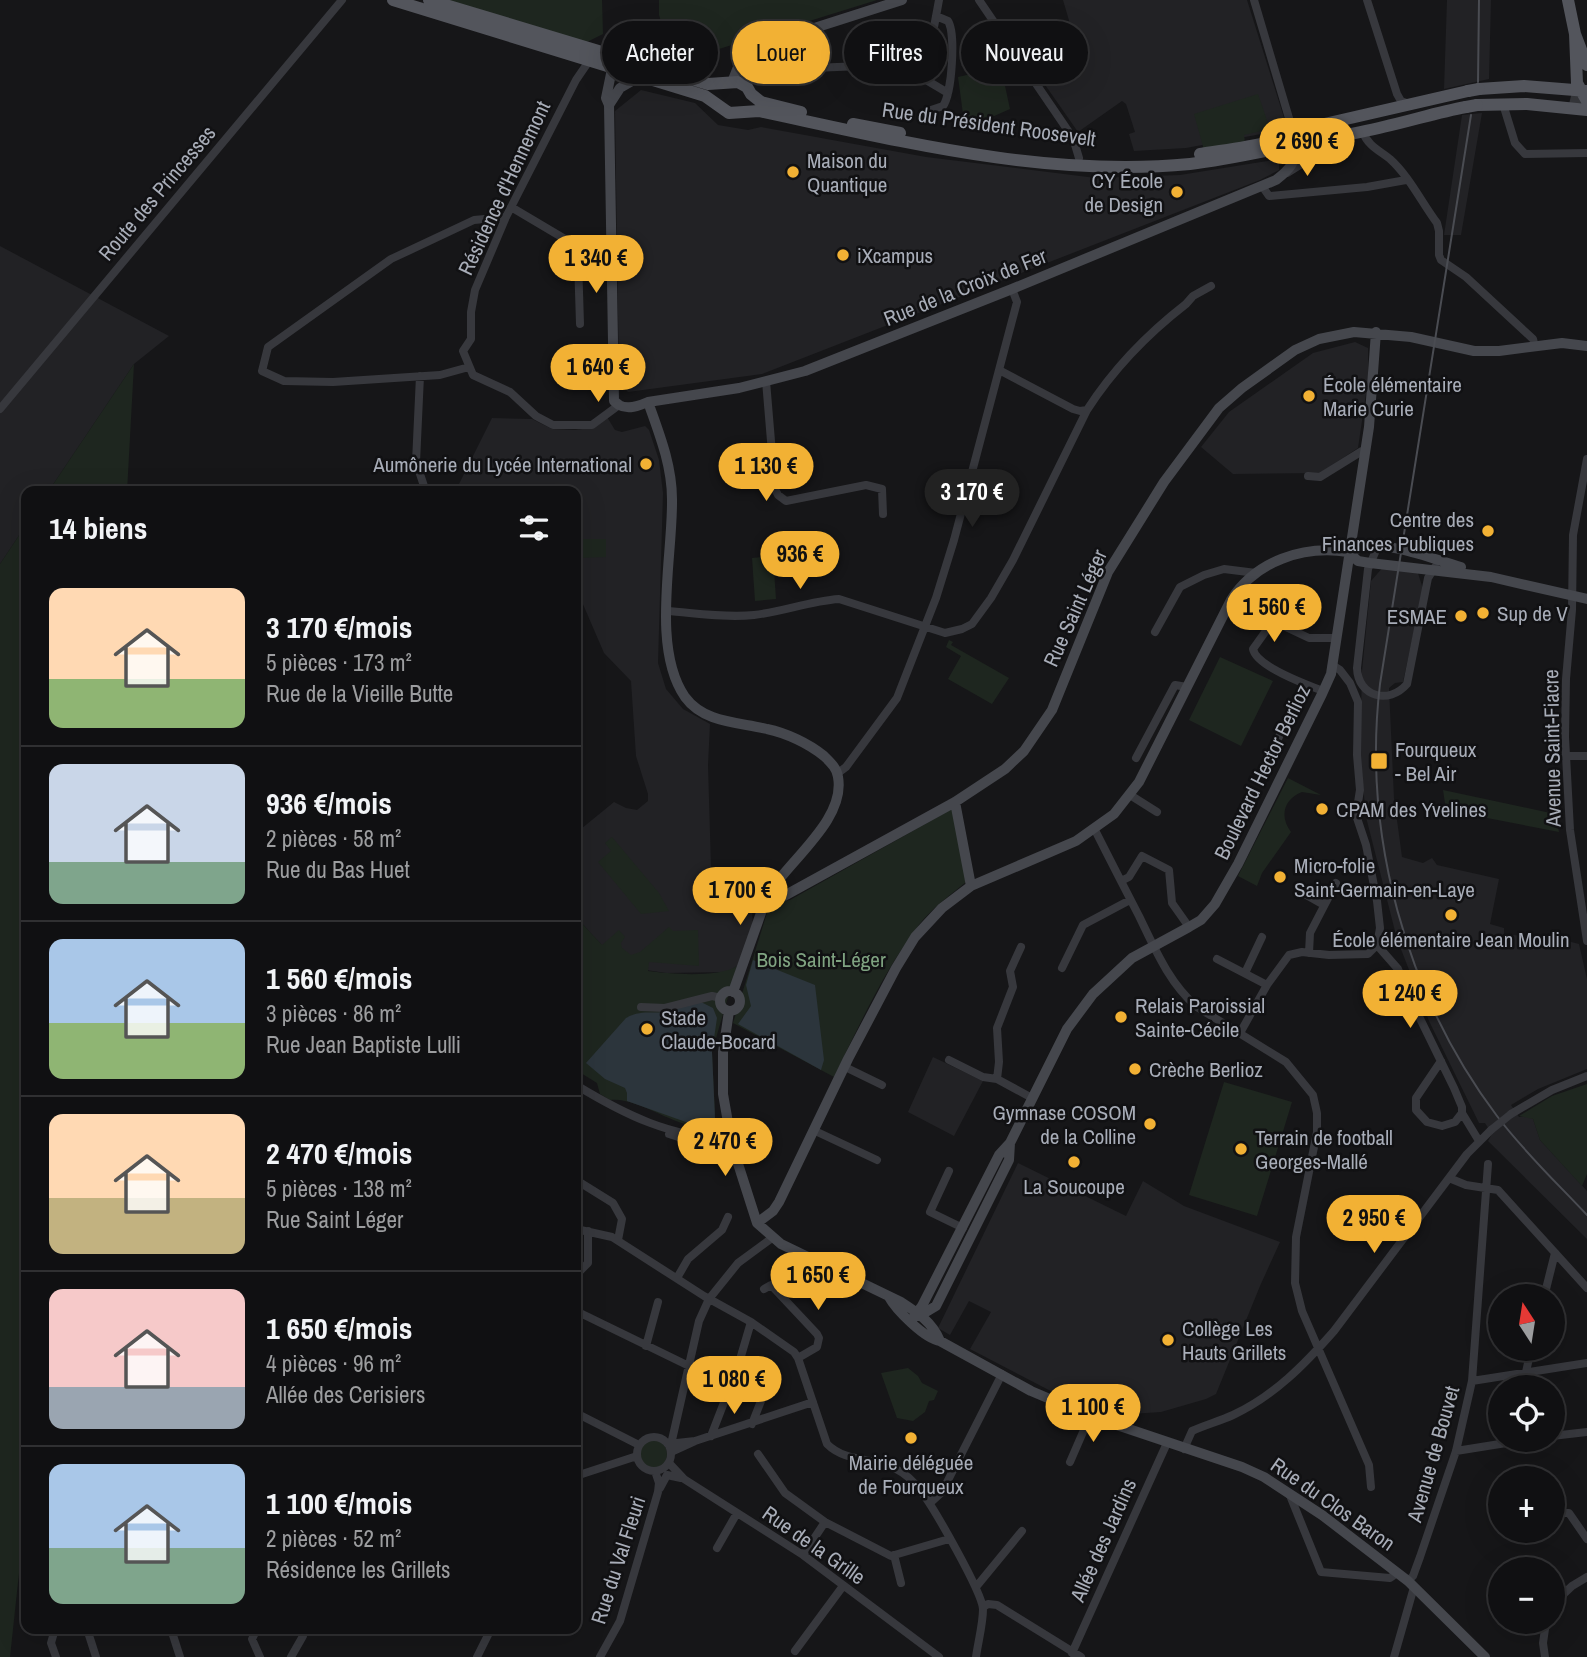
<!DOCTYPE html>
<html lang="fr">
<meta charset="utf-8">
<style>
body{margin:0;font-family:"Archivo Narrow",sans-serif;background:#1e1e20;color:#f1f3f6;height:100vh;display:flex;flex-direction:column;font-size:26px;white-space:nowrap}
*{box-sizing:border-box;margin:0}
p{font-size:23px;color:#9c9d9f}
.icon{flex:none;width:38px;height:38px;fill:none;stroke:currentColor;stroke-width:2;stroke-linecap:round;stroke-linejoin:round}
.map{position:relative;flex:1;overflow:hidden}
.drawer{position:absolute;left:21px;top:486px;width:560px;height:1148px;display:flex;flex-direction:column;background:#101012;border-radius:14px;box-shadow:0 7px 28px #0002,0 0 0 2px #303032}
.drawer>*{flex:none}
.banner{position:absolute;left:602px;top:21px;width:665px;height:63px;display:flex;gap:14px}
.needle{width:46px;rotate:348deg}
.tools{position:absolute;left:1488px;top:1284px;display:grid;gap:14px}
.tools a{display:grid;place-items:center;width:77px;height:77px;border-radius:50%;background:#101012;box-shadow:0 7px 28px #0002,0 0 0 2px #303032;font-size:35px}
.price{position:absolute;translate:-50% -60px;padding:0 16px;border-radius:24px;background:#f2b134;color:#111;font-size:23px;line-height:46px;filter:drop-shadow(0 2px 4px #0008)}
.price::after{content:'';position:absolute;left:50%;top:42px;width:21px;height:16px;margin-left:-10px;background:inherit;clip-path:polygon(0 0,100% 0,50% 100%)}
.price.current{background:#222;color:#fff}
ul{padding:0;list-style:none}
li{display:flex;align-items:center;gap:21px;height:175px;padding:0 28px}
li+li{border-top:2px solid #303032}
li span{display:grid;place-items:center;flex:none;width:196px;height:140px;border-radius:14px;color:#555}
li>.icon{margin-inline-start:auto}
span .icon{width:84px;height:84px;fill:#fffc;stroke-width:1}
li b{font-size:30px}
h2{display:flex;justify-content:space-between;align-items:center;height:84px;padding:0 28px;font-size:30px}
.chip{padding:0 24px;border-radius:32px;background:#101012;box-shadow:0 7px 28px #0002,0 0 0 2px #303032;font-size:24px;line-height:63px}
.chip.current{background:#f2b134;color:#111}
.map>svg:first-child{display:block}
</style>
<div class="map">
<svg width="1587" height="1657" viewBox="0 0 1587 1657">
<rect width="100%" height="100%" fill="#161618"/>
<path fill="#222225" d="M1063 0H1247L1286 124 1278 131 1186 148 1134 151 1129 134 1135 132 1126 104 1122 101 1078 132 1034 69 1080 58Z
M1447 0H1491L1489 79 1444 89Z
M641 90 695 103 718 125 748 130 761 127 926 157 1096 178 1180 175 1279 159V170L1260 180 762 374 628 392 619 382 615 111Z
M1482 113 1461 235H1444L1462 115Z
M0 246 169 336 134 364 48 492H26V525L0 564Z
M1355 342 1368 348V380L1358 448 1320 473 1233 474 1201 447 1229 412 1313 353Z
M607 417 615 430 622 432 645 426 649 430 659 460 663 493 658 663 666 689 683 709 710 724 708 765 712 902 752 910 753 927 737 966 728 972 666 973 633 968 607 951 576 917V833L614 802 626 808 637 810 648 801V794L636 756 631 681 604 653 579 595H576V492H455L492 418 532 419 552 429 575 430 589 428Z
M1384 566 1417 570 1423 589 1403 682 1395 683 1389 688 1394 798 1402 857 1423 863 1432 858 1437 865 1499 879 1490 924 1504 928V934L1564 940 1579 944 1587 979V1069L1538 1089 1511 1105 1519 1117 1527 1116 1533 1119 1540 1140 1587 1191V1239L1488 1141 1492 1134 1485 1123H1479L1429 1021 1397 939 1366 817 1360 753 1362 671 1371 581Z
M933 1057 983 1081 954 1136 908 1112Z
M1018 1163 1126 1216 1143 1181 1184 1206 1280 1242 1260 1286 1216 1394 1206 1399 1161 1412 1116 1415 1070 1401 970 1349 991 1312 969 1301 950 1335 938 1328Z"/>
<path fill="#1e261f" d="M435 0H602L603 34 585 43Z
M659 0H877L690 58 673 59 659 15Z
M1001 67 1010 109 965 129 958 77Z
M1258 94 1270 129 1244 135 1245 142 1204 150 1194 114Z
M134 364 127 492H48Z
M26 525V1508L10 1657H0V564Z
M578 539H606V557L578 558Z
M773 556 776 599 755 601 752 558Z
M949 640 953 642 951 645 1009 678 992 704 948 679 961 656 946 647Z
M1220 657 1273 681 1241 746 1189 720Z
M1288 778 1321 795 1302 792C1284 799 1279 816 1291 832L1262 873 1257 886 1238 876Z
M1443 790 1555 814 1559 832 1446 810Z
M952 809 966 882C949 896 931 909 918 926 883 972 859 1026 834 1077L733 1023 770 903 790 900Z
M612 837 659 893 669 911 641 914 598 862 611 851 605 843Z
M576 917 602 945 619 930 625 937 621 943 622 948 631 955 640 952 669 927 673 931 698 930 699 966 649 962 648 971C670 974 718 978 737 966L712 1052 715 1113 711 1126C680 1133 640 1096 610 1100L600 1094 597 1083 576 1070Z
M1224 1082 1292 1102 1257 1216 1189 1195Z
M1587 1084V1174L1582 1186 1540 1140 1533 1119 1519 1116 1552 1096Z
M908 1368 918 1376 922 1383 938 1391 934 1400 929 1401 925 1412 913 1421 897 1418 881 1373Z
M639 1454a14 14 0 1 1 28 0a14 14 0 1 1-28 0Z"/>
<path fill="#2c353c" d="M753 960 815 985 824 1060 821 1070 738 1024 751 1006 746 985Z
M701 1002 713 1008 717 1018 712 1052 715 1118 711 1126H697L627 1101V1093L625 1088 605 1079 586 1063 626 1018C643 1009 651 1015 667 1011 679 1008 689 1004 701 1002Z"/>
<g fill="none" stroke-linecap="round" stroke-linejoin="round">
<path stroke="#333438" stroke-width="12" stroke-dasharray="12 6" stroke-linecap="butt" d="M1570 100 1587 104"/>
<path stroke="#37383d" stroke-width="8" d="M979 0 1073 138 1079 158
M1254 0 1294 135
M1367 0 1397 94 1401 101 1409 104
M800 32 804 61 813 68 886 65 891 75 904 80 916 74 920 62 914 50 902 46 889 52 886 65
M916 52 934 27 939 0
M589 61 576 80 506 217 475 290 471 312V339L463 351 473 375 510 392 536 416 553 425H592L619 405
M916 74 948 93
M1503 104 1515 143 1525 154 1587 153
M928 111 943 106C952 94 956 33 948 21L936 16
M1363 132C1367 145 1380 151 1390 159 1409 176 1422 203 1437 223L1439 231V255L1441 260 1466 277 1533 339 1535 347
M1287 173 1332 145 1338 136
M1262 186 1269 196 1367 187 1406 180
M511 207 570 242 578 259 580 324
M469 367 440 375 333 382 284 381 262 371 268 347 391 259 474 220 506 217
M999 370 1073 409 1080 411 1087 410C1114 368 1146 335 1186 304L1193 296 1211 286
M420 376 416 462 426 492
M766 381 775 489 778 495 786 501 866 485 882 489 883 514
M0 409 342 0
M1587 459 1573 535 1572 610 1566 679 1565 737 1570 830 1587 941
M1308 476 1320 477 1362 451 1365 452
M1377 548 1368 569 1357 668C1358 697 1389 705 1407 684L1428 578 1435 567
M667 611C695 613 725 618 754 615 782 612 810 601 839 599L945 633 962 629 972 624 991 598 1013 560 1087 410
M1155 632 1180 587 1204 575 1224 569 1256 573
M1332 665 1340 670 1350 683 1358 702 1357 755 1360 790 1356 815 1366 845 1377 901 1380 928 1377 945
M1323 691C1307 685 1256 666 1253 649L1273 621 1309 638H1336
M1277 741 1304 684
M1565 756H1587
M1136 758 1175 685 1187 687
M838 773 846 767 897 698 936 598 954 540 1017 302 1012 289
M1130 795 1157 812
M1094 828C1109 858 1124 887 1139 916 1155 949 1169 983 1197 1007L1286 1062 1313 1095 1317 1113V1132L1296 1237 1295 1283 1302 1311 1369 1465 1371 1487
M1121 881 1129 877 1142 856 1169 870 1172 903 1189 927
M1301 892 1324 905
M1377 945 1398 969 1409 996 1454 1088 1462 1107V1113L1455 1122 1442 1126 1427 1122 1416 1110V1098L1441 1061
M1309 953 1310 933 1336 883
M1217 959 1267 985
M1062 968 1083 925 1130 900
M1245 973 1262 937
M641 1007 665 1008 712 996 721 998
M1240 1033 1267 985 1289 955 1302 952 1329 955 1368 954 1377 945
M949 1060 983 1077 997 1079 1032 1098
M845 1067 882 1085
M997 1079 999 1062 997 1028 1013 987 1010 971 1021 947
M576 1085C622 1113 674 1140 730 1137
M1462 1113 1479 1141
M1511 1114 1552 1090 1587 1076
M813 1130 877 1160
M669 1134 700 1144 724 1159 737 1162
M949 1171 930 1212 963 1228
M1449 1178 1466 1185 1498 1190 1587 1288
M576 1180 613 1203 622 1219 618 1240
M576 1229 612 1237 704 1296 751 1322 794 1352 798 1358 827 1444C846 1463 874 1457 896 1469 906 1474 914 1482 920 1490 933 1506 982 1592 983 1609 983 1624 978 1642 976 1657
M579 1272 588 1263V1231
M677 1278 688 1259 722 1230 728 1217
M764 1289 771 1285 817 1334 819 1338 817 1347 798 1358
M1544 1297 1555 1253
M576 1311 689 1366
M646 1346 658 1302
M741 1356 751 1322
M1526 1372 1531 1349
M1472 1381 1587 1363
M576 1413 639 1445
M752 1424 770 1378
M711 1436 730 1387
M1552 1436 1587 1432
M637 1454a17 17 0 1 1 34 0a17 17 0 1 1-34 0Z
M695 1441 668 1444 672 1440 699 1321 709 1299 738 1263 772 1238
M1184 1449 1192 1431C1205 1425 1220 1421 1233 1415 1274 1396 1305 1364 1334 1331L1467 1154 1491 1130
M1456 1451 1525 1440
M671 1452 695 1441 813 1402
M758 1454 785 1493 825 1522 891 1556 949 1539
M1070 1462 1090 1416
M669 1463 684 1479 803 1555 939 1657
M576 1476 637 1456
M660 1488 667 1475 681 1478
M1289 1493 1321 1572 1390 1578 1397 1573
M930 1503 942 1492 1002 1374
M1552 1513H1569L1587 1539
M717 1548 737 1513
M803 1555 825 1522
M894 1555 901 1583
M1408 1581 1413 1576 1420 1557 1456 1451 1472 1381 1488 1164
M976 1587 1022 1531
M1552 1605 1572 1586 1587 1577
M983 1607 988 1604 997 1605 1081 1657
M55 1629 51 1643 56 1657
M87 1629 96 1657
M171 1629 180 1657
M257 1629 252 1639 260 1657
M795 1651 843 1586
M1072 1653 1167 1443
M291 1657 303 1636V1629
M477 1657 491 1629
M600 1657 620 1621 658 1492 659 1483 655 1471
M1394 1657 1414 1587
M1545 1657 1543 1643 1546 1622"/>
<path stroke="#45474d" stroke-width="10" d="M617 65 612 69 606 98 609 105 614 401 619 405
M732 82 742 57 755 47 902 0
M609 105 620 88 639 77
M648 402C659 433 672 465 672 499 673 556 651 648 685 697 704 723 738 722 767 729 786 733 808 743 824 756 830 762 837 768 838 777 846 820 788 861 767 896L733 992
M619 405C628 410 639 406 648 402L739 388 805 371 1012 289 1276 180C1289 170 1297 162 1295 145
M1348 552 1358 561 1370 563 1491 577 1587 599
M1348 552C1383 536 1427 558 1461 567
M955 802 971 886
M767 896 777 899 784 896 955 802 1005 769 1024 751 1052 710 1108 572 1164 482 1219 408 1242 388 1295 350 1319 339 1354 332 1411 337 1474 351H1499L1562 343 1587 346
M720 1001a10 10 0 1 1 20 0a10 10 0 1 1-20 0Z
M729 1011 723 1052V1094L732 1145 757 1223 781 1244 901 1302C918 1313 932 1322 940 1341
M757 1223 773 1211 779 1202 848 1059 896 968 915 937 942 908 971 886 1076 841 1114 814 1139 782 1231 600C1256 561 1303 545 1348 552
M889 1297C896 1310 925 1339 940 1341L1031 1391 1090 1416 1242 1467 1264 1477 1322 1515 1408 1581 1485 1657
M917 1312H926L936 1306 1009 1160 1010 1143
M911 1321 922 1306 999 1155 1010 1143 1067 1029 1093 994 1132 958 1189 927 1201 920 1215 904 1238 864 1322 694 1331 674 1369 427 1376 332"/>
<path stroke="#53555c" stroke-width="12" d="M393 0 705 96 729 113 759 111C900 141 1045 178 1190 164 1225 160 1260 152 1295 145 1324 139 1354 134 1383 127 1411 121 1438 112 1466 107
M429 0 708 84 738 82 747 87 751 94 761 102 801 112
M1568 0 1575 34 1587 65
M1575 34 1577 83 1587 101
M1479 89 1524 86 1587 91
M1477 105 1527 104 1587 110
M853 124 900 133
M1200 154C1226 150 1287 143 1307 128L1468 91"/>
<path stroke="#4a4c52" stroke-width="2" d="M1478 82 1479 0
M1471 115 1380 684C1362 835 1406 995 1497 1116 1524 1152 1557 1183 1587 1215"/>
<path stroke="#37383d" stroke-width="8" d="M1491 1130 1511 1114"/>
<path stroke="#53555c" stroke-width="12" d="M1468 91 1479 89
M1466 107 1477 105"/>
</g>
<g fill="#f2b134" stroke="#111113" stroke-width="2.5">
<circle cx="793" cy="172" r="7"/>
<circle cx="1177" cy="192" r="7"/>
<circle cx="843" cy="255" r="7"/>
<circle cx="1309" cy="396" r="7"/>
<circle cx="646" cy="464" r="7"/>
<circle cx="1488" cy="531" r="7"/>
<circle cx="1483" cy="613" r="7"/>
<circle cx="1461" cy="616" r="7"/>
<rect x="1370" y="752" width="18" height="18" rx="3.5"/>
<circle cx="1322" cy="809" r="7"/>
<circle cx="1280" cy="877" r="7"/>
<circle cx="1451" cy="915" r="7"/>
<circle cx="1121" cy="1017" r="7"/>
<circle cx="647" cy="1029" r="7"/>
<circle cx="1135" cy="1069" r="7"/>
<circle cx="1150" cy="1124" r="7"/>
<circle cx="1241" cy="1149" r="7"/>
<circle cx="1074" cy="1162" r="7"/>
<circle cx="1168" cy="1340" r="7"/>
<circle cx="911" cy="1438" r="7"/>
</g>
<g text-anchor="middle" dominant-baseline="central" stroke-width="5" stroke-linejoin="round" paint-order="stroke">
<g font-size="21" fill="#a8adb8" stroke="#111113">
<text transform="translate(989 124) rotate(8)">Rue du Président Roosevelt</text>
<text transform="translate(504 188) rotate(-65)">Résidence d'Hennemont</text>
<text transform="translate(157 193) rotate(-50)">Route des Princesses</text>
<text transform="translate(965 287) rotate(-22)">Rue de la Croix de Fer</text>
<text transform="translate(1075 608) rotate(-66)">Rue Saint Léger</text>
<text transform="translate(1552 748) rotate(-91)">Avenue Saint-Fiacre</text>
<text transform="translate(1262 772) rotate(-64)">Boulevard Hector Berlioz</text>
<text transform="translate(1433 1454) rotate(-74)">Avenue de Bouvet</text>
<text transform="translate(1333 1504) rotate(35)">Rue du Clos Baron</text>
<text transform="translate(1103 1540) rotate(-66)">Allée des Jardins</text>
<text transform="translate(814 1545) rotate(35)">Rue de la Grille</text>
<text transform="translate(618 1560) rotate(-72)">Rue du Val Fleuri</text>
</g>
<g font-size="21" fill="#a8adb8" stroke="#111113" text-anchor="start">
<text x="807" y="160">Maison du<tspan x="807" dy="24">Quantique</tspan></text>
<text x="1163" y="180" text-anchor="end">CY École<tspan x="1163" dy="24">de Design</tspan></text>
<text x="857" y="255">iXcampus</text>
<text x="1323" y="384">École élémentaire<tspan x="1323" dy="24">Marie Curie</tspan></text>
<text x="632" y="464" text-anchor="end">Aumônerie du Lycée International</text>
<text x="1474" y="519" text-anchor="end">Centre des<tspan x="1474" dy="24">Finances Publiques</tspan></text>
<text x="1497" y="613">Sup de V</text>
<text x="1447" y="616" text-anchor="end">ESMAE</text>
<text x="1395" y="749">Fourqueux<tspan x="1395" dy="24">- Bel Air</tspan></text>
<text x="1336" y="809">CPAM des Yvelines</text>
<text x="1294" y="865">Micro-folie<tspan x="1294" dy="24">Saint-Germain-en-Laye</tspan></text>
<text x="1451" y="939" text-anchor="middle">École élémentaire Jean Moulin</text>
<text x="1135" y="1005">Relais Paroissial<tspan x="1135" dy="24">Sainte-Cécile</tspan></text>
<text x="661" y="1017">Stade<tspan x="661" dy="24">Claude-Bocard</tspan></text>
<text x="1149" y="1069">Crèche Berlioz</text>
<text x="1136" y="1112" text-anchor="end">Gymnase COSOM<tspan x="1136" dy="24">de la Colline</tspan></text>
<text x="1255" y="1137">Terrain de football<tspan x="1255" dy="24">Georges-Mallé</tspan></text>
<text x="1074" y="1186" text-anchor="middle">La Soucoupe</text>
<text x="1182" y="1328">Collège Les<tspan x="1182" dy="24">Hauts Grillets</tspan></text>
<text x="911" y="1462" text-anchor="middle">Mairie déléguée<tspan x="911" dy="24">de Fourqueux</tspan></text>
</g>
<g font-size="21" fill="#7fa381" stroke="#111113">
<text x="821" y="959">Bois Saint-Léger</text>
</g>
</g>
</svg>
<div class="tools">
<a><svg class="needle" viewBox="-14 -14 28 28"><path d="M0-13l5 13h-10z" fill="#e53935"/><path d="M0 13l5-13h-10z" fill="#9c9d9f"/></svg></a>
<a><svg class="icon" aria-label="locate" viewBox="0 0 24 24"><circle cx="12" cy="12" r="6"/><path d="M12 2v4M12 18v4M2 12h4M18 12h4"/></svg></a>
<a>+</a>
<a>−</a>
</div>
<b class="price" style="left:1307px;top:178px">2 690 €</b>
<b class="price" style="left:596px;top:295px">1 340 €</b>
<b class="price" style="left:598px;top:404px">1 640 €</b>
<b class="price" style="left:766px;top:503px">1 130 €</b>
<b class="price current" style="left:972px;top:529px">3 170 €</b>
<b class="price" style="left:800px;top:591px">936 €</b>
<b class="price" style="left:1274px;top:644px">1 560 €</b>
<b class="price" style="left:740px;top:927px">1 700 €</b>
<b class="price" style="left:1410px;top:1030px">1 240 €</b>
<b class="price" style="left:725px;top:1178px">2 470 €</b>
<b class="price" style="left:1374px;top:1255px">2 950 €</b>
<b class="price" style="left:818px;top:1312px">1 650 €</b>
<b class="price" style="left:734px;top:1416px">1 080 €</b>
<b class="price" style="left:1093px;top:1444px">1 100 €</b>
<div class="banner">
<a class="chip">Acheter</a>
<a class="chip current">Louer</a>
<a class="chip">Filtres</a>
<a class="chip">Nouveau</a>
</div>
<section class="drawer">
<h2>14 biens<svg class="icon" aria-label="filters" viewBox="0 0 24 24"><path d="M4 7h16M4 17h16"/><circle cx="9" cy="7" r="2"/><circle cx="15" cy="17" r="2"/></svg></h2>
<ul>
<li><span style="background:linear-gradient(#ffd9b3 65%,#8fb573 0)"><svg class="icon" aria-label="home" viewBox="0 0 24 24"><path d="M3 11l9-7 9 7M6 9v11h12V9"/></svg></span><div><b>3 170 €/mois</b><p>5 pièces · 173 m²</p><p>Rue de la Vieille Butte</p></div></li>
<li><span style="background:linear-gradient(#c9d6e8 70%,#7fa58c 0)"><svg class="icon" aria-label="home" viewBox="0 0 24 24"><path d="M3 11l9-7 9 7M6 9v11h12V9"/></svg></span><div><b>936 €/mois</b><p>2 pièces · 58 m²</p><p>Rue du Bas Huet</p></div></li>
<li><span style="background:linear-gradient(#a9c7e8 60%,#8fb573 0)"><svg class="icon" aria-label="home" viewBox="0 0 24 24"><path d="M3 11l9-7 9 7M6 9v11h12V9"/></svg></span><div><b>1 560 €/mois</b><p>3 pièces · 86 m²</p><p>Rue Jean Baptiste Lulli</p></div></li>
<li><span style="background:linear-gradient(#ffd9b3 60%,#c2b280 0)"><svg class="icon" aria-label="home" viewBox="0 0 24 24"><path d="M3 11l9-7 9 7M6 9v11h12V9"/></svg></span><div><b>2 470 €/mois</b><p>5 pièces · 138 m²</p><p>Rue Saint Léger</p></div></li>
<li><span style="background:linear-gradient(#f6c9c9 70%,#9aa5b1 0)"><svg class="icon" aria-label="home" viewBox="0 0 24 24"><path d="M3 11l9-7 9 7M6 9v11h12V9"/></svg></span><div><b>1 650 €/mois</b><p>4 pièces · 96 m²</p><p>Allée des Cerisiers</p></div></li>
<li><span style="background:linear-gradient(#a9c7e8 60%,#7fa58c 0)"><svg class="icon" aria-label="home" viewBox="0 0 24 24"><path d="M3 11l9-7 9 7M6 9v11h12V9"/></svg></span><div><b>1 100 €/mois</b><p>2 pièces · 52 m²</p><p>Résidence les Grillets</p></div></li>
</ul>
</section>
</div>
